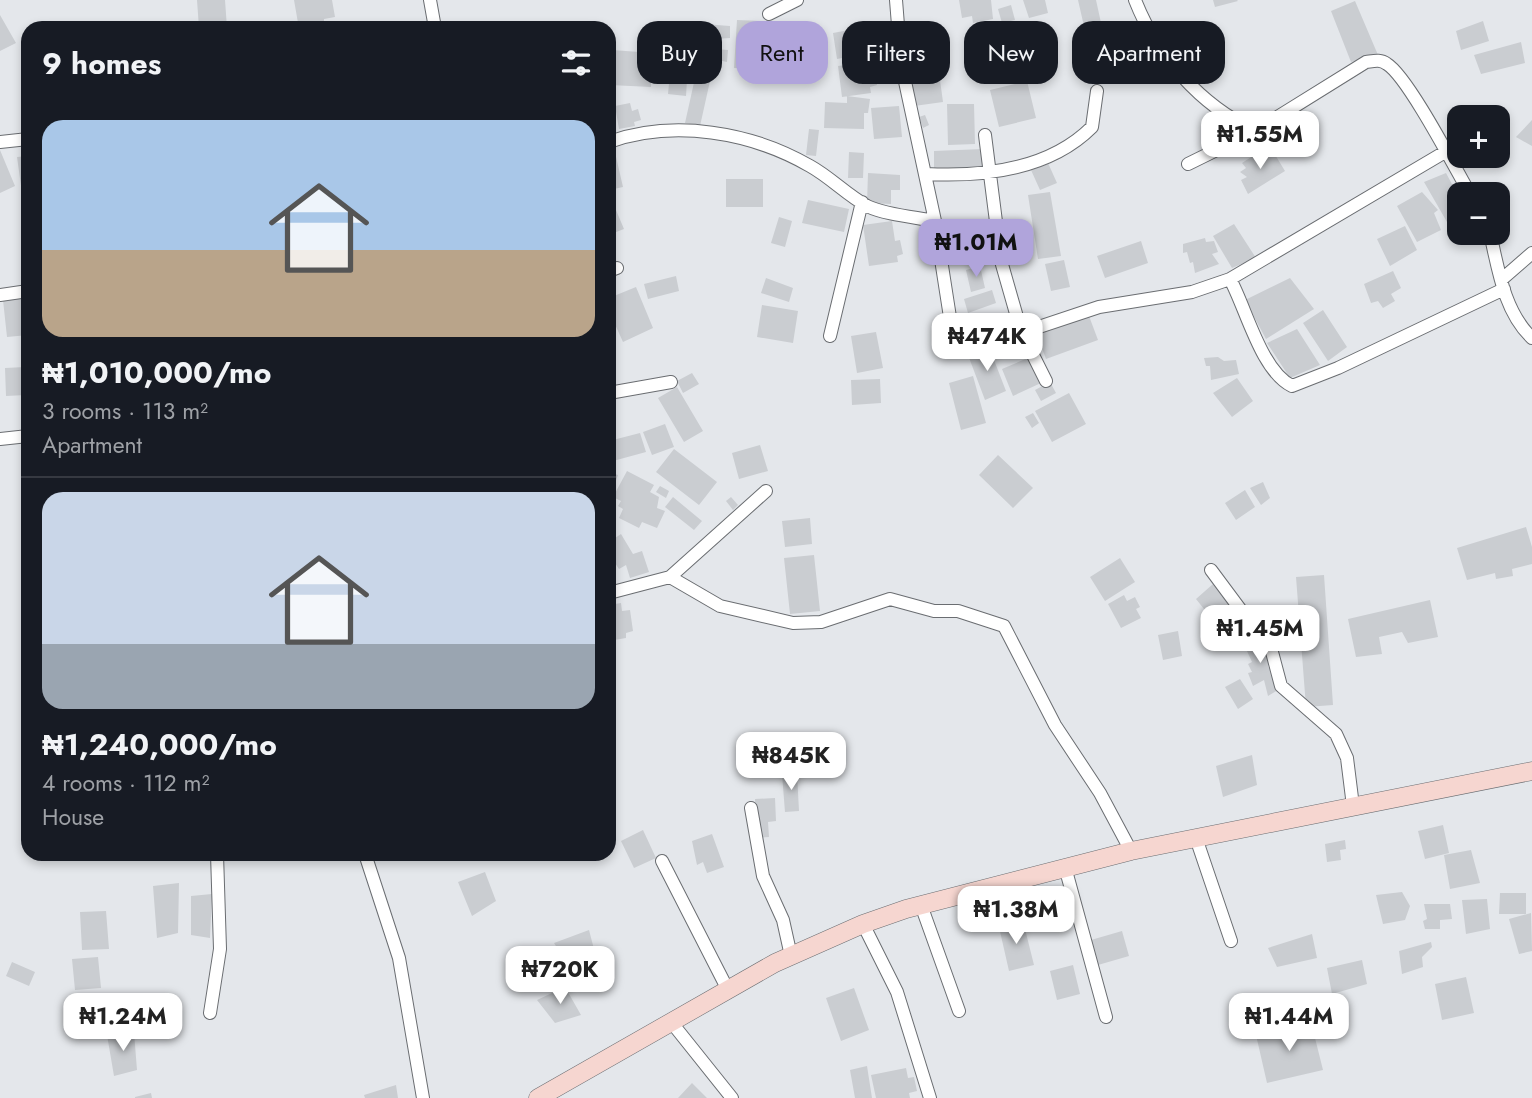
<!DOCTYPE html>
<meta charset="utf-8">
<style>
body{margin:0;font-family:Jost,sans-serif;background:#242831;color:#f1f3f6;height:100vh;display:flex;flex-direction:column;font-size:26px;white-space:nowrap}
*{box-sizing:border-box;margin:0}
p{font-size:23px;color:#9ea1a6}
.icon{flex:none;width:38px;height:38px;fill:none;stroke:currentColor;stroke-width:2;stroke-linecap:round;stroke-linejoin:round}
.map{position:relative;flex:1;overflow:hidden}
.side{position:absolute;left:21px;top:21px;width:595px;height:840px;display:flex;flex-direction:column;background:#171b24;border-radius:21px;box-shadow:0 4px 10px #0003}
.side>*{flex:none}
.banner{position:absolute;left:637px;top:21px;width:665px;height:63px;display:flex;gap:14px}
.tools{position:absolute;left:1447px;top:105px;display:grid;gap:14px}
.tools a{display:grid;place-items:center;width:63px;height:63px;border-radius:14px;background:#171b24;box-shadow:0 4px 10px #0003;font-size:35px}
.price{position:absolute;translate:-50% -60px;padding:0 16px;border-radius:14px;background:#fff;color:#222;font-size:23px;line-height:46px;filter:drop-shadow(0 2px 4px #0008)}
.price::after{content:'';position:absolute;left:50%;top:42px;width:21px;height:16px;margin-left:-10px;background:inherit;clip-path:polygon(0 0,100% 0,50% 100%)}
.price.current{background:#b0a4db;color:#111}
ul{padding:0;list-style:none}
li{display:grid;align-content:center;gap:14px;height:371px;padding:0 21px}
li+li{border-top:2px solid #363941}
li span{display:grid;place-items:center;height:217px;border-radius:21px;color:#555}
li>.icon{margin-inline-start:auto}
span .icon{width:126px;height:126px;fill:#fffc;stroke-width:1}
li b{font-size:30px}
h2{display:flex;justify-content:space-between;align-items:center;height:84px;padding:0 21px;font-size:30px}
.chip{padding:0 24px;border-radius:21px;background:#171b24;box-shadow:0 4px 10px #0003;font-size:24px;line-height:63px}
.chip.current{background:#b0a4db;color:#111}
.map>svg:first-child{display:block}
</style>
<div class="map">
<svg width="1532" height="1098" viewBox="0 0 1532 1098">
<rect width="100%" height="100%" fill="#e4e7eb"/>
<path fill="#cacdd1" d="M197 0H225L227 28H199Z
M294 0H332L335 17 324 19V25H302L298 23Z
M959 0H991L993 19 973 23 972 16 962 18Z
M1023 0H1045L1048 13 1029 18Z
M1078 0H1096L1103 32 1086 35Z
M1213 0H1237L1238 1 1215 7Z
M1355 1 1378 55 1351 62 1331 11Z
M1011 5 1015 20 1002 23 998 9Z
M0 15 16 43 0 51Z
M737 20 761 21 760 33 772 34 770 55 759 54 758 69 734 68Z
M1483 21 1489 41 1461 50 1456 31Z
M703 24 730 26V38L715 39V49L728 50 727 62 703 57Z
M849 30 853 56 837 59 833 33Z
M1521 42 1525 63 1481 74 1474 55Z
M935 43 943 102 914 106 906 47Z
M1127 43 1131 78 1104 82 1100 47Z
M612 50 653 53 651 87 610 85Z
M867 62 868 69 874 68 877 85 870 87 871 93 842 97 838 66Z
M671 63 688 64 686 96 668 94Z
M695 78 710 81 700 126 685 123Z
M1027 81 1036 118 999 127 990 90Z
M847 96 870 99 868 113H864V129L824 128 825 102 847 103Z
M630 103 632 111 638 109 641 120 634 122 635 126 619 129 615 106Z
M947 104H974L975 144 948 145Z
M899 106 902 137 874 139 871 108Z
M925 115 929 125 923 128 919 117Z
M1532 120V146L1516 137Z
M809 129 819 130 816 156 806 155Z
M614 148 623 187 609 190V149Z
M983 149V167L934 169V151Z
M0 150 15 186 0 193Z
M849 152 864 153 863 178H848Z
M1259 152 1263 158 1274 153 1285 171 1248 194 1241 180 1247 177 1240 172 1246 168 1242 163Z
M28 156V206L24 207 17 157Z
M1048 163 1057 183 1040 190 1031 170Z
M868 173 900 175V190H891V204L867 203Z
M1446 173 1460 199V225L1451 229 1424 182Z
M726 179H763V207H726Z
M1050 192 1061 256 1038 259 1028 195Z
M1422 192 1438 210 1434 213 1441 230 1417 242 1397 206Z
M808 200 849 209 844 232 802 223Z
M613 203 624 229 611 234 609 204Z
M779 217 792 221 785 247 771 243Z
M892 221 895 241 900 240 903 254 897 256 898 262 869 266 863 225Z
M1234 224 1256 258 1232 268 1213 236Z
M1405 226 1417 250 1390 266 1377 239Z
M1205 238 1206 242 1214 241 1218 252 1212 254 1219 264 1195 273 1193 262 1190 263 1187 252 1183 253V244Z
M1141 241 1148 263 1105 278 1097 256Z
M1064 260 1070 287 1051 291 1045 264Z
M980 266 985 288 971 292 966 270Z
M1393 271 1401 288 1391 294 1395 301 1383 308 1378 301 1371 303 1364 284Z
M676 276 679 291 648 299 644 284Z
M766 278 793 288 789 302 761 293Z
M1290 278 1314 309 1266 339 1245 300Z
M636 287 653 328 623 342 609 311V298Z
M992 290 996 303 968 313 964 299Z
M28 297V335L7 337 3 300Z
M762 305 798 311 793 343 757 337Z
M1323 310 1347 347 1328 361 1303 323Z
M1089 316 1098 340 1046 359 1037 335Z
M1297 329 1320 365 1290 378 1267 343Z
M876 332 883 368 857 373 851 336Z
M989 347 1006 391 985 400 968 355Z
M1030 357 1041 383 1013 396 1002 369Z
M1218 357 1224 361 1236 360 1239 374 1211 380 1210 366H1206L1204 358Z
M25 367 26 395 6 396 5 368Z
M692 373 699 384 683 393 677 381Z
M973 376 986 423 961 430 949 383Z
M1237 378 1253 401 1232 417 1213 393Z
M880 379 881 403 852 405 851 380Z
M1050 382 1056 393 1041 401 1035 390Z
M677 387 703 431 684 442 658 398Z
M1069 393 1086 424 1052 442 1035 411Z
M1033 413 1039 423 1032 428 1025 417Z
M665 424 674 447 652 455 643 432Z
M640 433 646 452 613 461 609 441Z
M760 445 768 471 739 479 732 453Z
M674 449 717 482 699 505 656 472Z
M998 455 1033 488 1013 508 979 475Z
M627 471 654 485 650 492 659 497 657 508 665 511 657 528 642 522 639 528 619 518 623 509 618 506 621 501 613 497Z
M609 472 618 475 609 499Z
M1263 482 1270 498 1261 505 1250 488Z
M660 486 669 491 666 498 656 492Z
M1245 490 1255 507 1236 520 1225 503Z
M673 497 702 521 694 530 665 507Z
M731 497 738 505 733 510 726 501Z
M810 518 812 544 785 547 782 521Z
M1526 527 1532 547V564L1512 569 1513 576 1496 579 1495 573 1467 580 1457 548Z
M621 534 633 554 642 551 649 572 630 578 626 565 619 569 609 554V542Z
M814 555 820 611 790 614 784 558Z
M1120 558 1135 582 1105 601 1090 577Z
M1324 575 1333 705 1306 707 1296 577Z
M1213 584 1234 612 1224 618 1216 612 1208 614 1196 599Z
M1124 595 1127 601 1135 597 1140 607 1136 609 1141 618 1121 628 1108 604Z
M1430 600 1438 637 1408 643 1402 632 1379 637 1382 654 1356 657 1348 619Z
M621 603 622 611 630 610 633 631 626 633V638L614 640 613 633 609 634V605Z
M1178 631 1182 656 1163 660 1158 635Z
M1256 637 1271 660 1268 666 1278 690 1268 696 1264 680 1253 686 1248 673 1252 672 1248 664 1252 662 1242 640Z
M1240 679 1253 699 1238 709 1225 687Z
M1252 755 1257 785 1223 797 1216 766Z
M797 773 799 811 785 812 782 774Z
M775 798 776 821 768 822 769 837 757 838 755 799Z
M1443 825 1449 853 1425 859 1418 831Z
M643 830 656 858 634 868 621 841Z
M712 834 724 867 707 873 703 862 697 865 692 841Z
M1345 840 1346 849 1340 850 1341 860 1327 862 1325 844Z
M1471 850 1480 883 1450 889 1444 855Z
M485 872 496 901 472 916 458 882Z
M179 883 178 933 157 938 153 886Z
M1402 892 1410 906 1405 920 1383 924 1376 895Z
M1500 893H1526V914H1499Z
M212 894 210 938 191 935V896Z
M1487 899 1490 929 1466 934 1462 900Z
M1424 904H1450L1452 919 1440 920V929H1425L1423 921 1427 919Z
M106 911 109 949 82 950 80 912Z
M1531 913 1532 951 1519 954 1509 919Z
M1023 921 1034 965 1009 971 999 927Z
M589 930 595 953 570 968 554 943Z
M1122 931 1129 956 1098 965 1091 940Z
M1312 934 1317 958 1277 967 1268 948Z
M1431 942 1432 947 1422 957 1423 967 1402 974 1399 951Z
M98 957 101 988 75 990 72 959Z
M1362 960 1367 984 1332 994 1327 968Z
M12 962 35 972 29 986 6 976Z
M1073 965 1080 994 1057 1000 1050 971Z
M1466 977 1474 1013 1442 1020 1435 984Z
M565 987 581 1015 555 1023 537 1000Z
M854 988 869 1030 841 1041 826 998Z
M1311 1022 1323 1070 1267 1083 1256 1035Z
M134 1032 137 1070 114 1076 107 1035Z
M867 1066 872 1098H855L850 1070Z
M906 1068 908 1078 914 1077 917 1091 909 1093 910 1098H876L871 1075Z
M692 1083 707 1098H678Z
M396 1085 398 1098H365L364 1095Z
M151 1093 152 1098H135V1097Z"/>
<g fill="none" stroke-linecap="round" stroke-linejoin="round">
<defs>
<path id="street" d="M430 0 435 28
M896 0 901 63 935 221
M1135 0C1157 56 1200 105 1255 131L1366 62C1374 61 1380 59 1387 64 1408 77 1455 168 1470 194
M769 14 797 0
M985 135 1001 261 1021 331 1046 381
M0 142 28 139
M609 142C674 119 751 132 810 166 830 177 847 195 867 206 886 215 914 217 935 221L952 330 958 346 967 351 1099 307 1192 292 1230 279C1246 308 1261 371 1292 386L1338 368 1504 289
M1188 164 1255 131
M926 174C984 177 1049 170 1092 127L1097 91
M1490 233C1498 268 1504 312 1532 338
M609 271 617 268
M1230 279 1445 152
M1501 280 1532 253
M0 295 28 291
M830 336 862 202
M609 393 671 382
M0 439 28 436
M1211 570 1272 652 1281 686 1336 734 1347 758 1353 806
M670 577 766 491
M609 593 670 577 720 606 793 623 821 622 890 599 934 611H958L1004 626 1055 725 1100 793 1131 851
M751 808 763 876 783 920 791 956
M1196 838 1231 941
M365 854 399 958 423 1098
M662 861 728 990
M1065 867 1106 1017
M921 905 959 1011
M863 924 897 992 930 1098
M210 1013 220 949 217 854
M672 1023 732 1098"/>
<path id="secondary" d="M538 1098 775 963 863 924 906 909 1131 851 1532 771"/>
</defs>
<use href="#street" stroke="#6a6d71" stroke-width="14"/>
<use href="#secondary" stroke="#6a6d71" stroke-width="19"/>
<use href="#street" stroke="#fff" stroke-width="12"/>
<use href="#secondary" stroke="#f6d6d0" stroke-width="18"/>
</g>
</svg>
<div class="tools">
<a>+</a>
<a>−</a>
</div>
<b class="price" style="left:1260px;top:171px">₦1.55M</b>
<b class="price current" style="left:976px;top:279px">₦1.01M</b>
<b class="price" style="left:987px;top:373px">₦474K</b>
<b class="price" style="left:1260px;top:665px">₦1.45M</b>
<b class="price" style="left:791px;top:792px">₦845K</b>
<b class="price" style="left:1016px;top:946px">₦1.38M</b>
<b class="price" style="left:560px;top:1006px">₦720K</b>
<b class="price" style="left:123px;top:1053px">₦1.24M</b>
<b class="price" style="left:1289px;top:1053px">₦1.44M</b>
<div class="banner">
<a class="chip">Buy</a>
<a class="chip current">Rent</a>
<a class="chip">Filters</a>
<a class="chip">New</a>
<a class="chip">Apartment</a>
</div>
<section class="side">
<h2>9 homes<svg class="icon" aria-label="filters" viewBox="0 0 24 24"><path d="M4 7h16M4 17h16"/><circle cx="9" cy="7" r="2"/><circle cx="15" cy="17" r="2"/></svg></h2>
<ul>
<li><span style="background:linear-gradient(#a9c7e8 60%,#b9a48a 0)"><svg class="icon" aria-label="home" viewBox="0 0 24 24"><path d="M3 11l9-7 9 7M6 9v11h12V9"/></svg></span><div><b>₦1,010,000/mo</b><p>3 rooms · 113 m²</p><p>Apartment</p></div></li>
<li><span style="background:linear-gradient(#c9d6e8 70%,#9aa5b1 0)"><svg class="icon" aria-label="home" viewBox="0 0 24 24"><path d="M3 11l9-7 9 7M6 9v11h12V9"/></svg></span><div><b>₦1,240,000/mo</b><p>4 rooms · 112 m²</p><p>House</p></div></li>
</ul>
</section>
</div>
